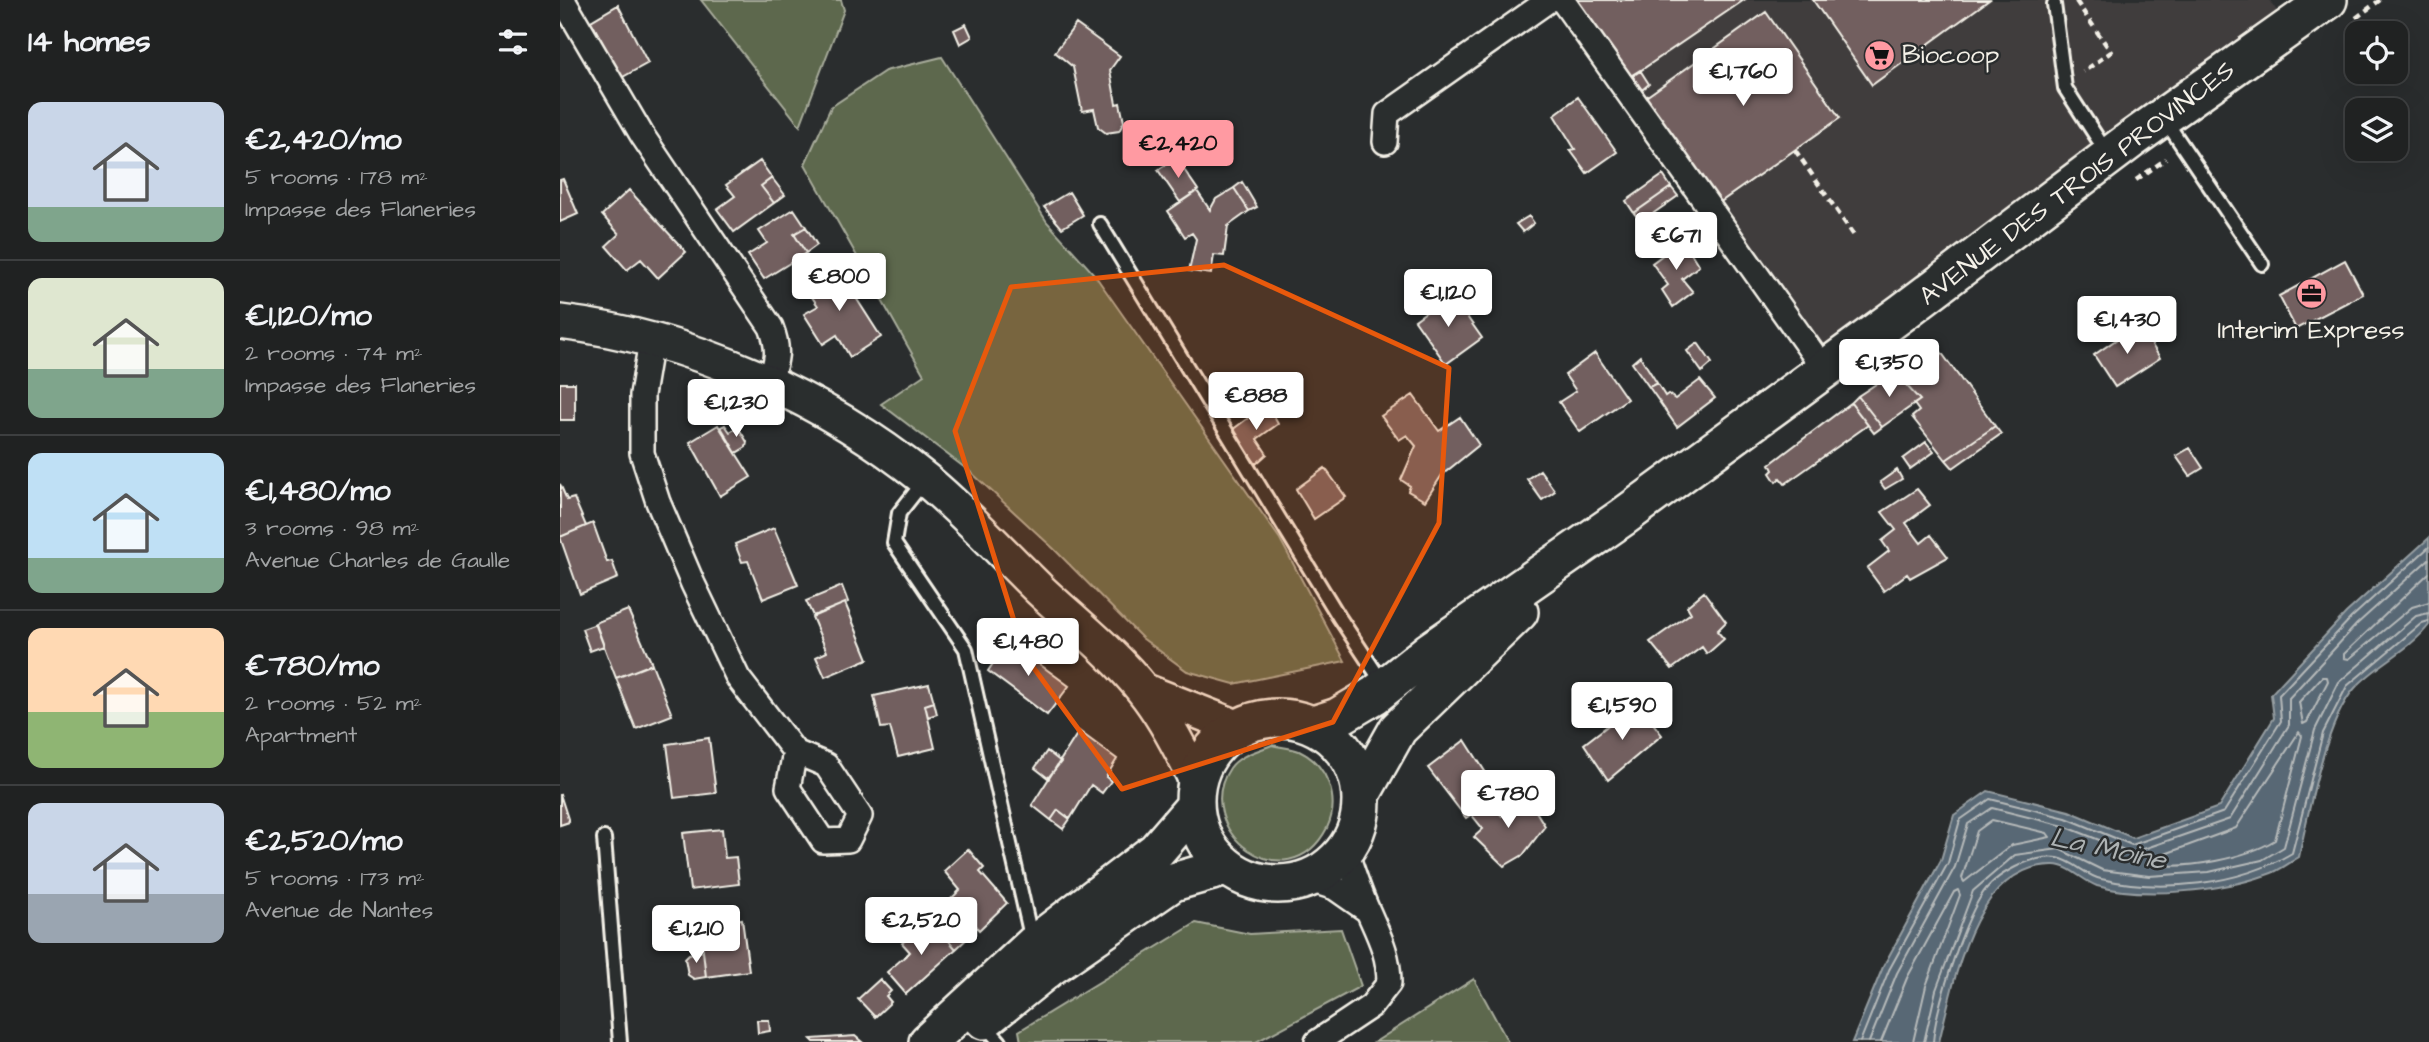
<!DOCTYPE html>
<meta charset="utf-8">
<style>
body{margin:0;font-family:"Architects Daughter",sans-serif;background:#282a2a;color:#f1f3f6;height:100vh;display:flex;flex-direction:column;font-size:26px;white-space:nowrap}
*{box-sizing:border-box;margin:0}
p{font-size:23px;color:#a2a4a5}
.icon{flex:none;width:38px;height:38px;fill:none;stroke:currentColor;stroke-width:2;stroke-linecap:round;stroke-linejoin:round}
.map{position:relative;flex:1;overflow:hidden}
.drawer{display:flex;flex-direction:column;background:#202222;width:560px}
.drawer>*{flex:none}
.tools{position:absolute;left:1785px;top:21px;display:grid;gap:14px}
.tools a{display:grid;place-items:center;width:63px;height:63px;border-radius:14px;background:#202222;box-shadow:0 7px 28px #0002,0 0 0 2px #3d3f40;font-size:35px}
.price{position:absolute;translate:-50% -60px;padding:0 16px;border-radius:7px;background:#fff;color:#222;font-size:23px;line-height:46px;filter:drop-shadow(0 2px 4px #0008)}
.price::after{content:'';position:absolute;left:50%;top:42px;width:21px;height:16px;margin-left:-10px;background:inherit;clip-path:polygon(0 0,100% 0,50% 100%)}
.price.selected{background:#ff9aa2;color:#111}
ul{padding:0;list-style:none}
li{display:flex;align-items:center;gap:21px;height:175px;padding:0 28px}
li+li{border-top:2px solid #3d3f40}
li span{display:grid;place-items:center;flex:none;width:196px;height:140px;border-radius:14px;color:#555}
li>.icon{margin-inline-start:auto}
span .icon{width:84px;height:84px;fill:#fffc;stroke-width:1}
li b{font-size:30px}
h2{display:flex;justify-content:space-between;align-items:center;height:84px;padding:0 28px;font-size:30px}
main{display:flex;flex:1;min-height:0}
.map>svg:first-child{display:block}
</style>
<main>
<section class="drawer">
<h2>14 homes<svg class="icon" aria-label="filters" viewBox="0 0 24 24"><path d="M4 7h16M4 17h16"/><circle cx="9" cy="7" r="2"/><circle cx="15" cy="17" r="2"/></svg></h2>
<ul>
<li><span style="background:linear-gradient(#c9d6e8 75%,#7fa58c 0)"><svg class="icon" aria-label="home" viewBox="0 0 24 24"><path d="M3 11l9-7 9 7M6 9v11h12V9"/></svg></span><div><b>€2,420/mo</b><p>5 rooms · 178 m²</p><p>Impasse des Flaneries</p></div></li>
<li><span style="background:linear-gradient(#dfe7d0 65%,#7fa58c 0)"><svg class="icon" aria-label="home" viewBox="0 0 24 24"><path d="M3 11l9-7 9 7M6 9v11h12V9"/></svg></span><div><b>€1,120/mo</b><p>2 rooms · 74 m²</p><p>Impasse des Flaneries</p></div></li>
<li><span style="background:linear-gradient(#bfe0f5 75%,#7fa58c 0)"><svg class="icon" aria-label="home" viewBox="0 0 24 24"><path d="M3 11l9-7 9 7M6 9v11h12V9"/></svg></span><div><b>€1,480/mo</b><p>3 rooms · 98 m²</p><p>Avenue Charles de Gaulle</p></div></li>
<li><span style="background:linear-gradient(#ffd9b3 60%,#8fb573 0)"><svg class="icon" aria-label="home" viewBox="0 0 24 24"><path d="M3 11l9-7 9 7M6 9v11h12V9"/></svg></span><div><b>€780/mo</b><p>2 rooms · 52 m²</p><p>Apartment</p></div></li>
<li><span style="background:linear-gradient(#c9d6e8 65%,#9aa5b1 0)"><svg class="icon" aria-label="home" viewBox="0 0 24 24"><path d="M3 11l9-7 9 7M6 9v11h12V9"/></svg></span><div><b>€2,520/mo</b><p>5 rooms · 173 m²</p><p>Avenue de Nantes</p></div></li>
</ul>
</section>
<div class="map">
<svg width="1869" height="1042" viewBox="0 0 1869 1042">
<rect width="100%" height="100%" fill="#2a2d2e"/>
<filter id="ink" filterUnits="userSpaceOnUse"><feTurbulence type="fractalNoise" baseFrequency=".0143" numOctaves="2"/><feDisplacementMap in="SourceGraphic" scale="14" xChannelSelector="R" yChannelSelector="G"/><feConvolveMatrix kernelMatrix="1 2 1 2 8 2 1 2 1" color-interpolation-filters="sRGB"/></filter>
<g filter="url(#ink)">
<path fill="#403c3d" d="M1003 0H1710L1730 33 1258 383Z"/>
<path fill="#5d674e" stroke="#a8ac9b" stroke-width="2" d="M141 0H281L284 10 240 126Z
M382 57 487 222 534 274 720 539 785 661 674 684 627 671 582 638 494 549 413 474 321 404 364 375 245 164 271 107 325 71Z
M712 745C720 747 731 748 739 751 767 764 781 799 767 828 727 905 629 829 670 768 679 755 698 751 712 745Z
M636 923 690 934 781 929 801 986 696 1042H461L459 1031Z
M914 979 948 1042H815Z"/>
<path fill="#586774" stroke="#969ea2" stroke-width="2" d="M1869 538V625C1849 651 1817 664 1795 688 1766 719 1748 814 1739 857 1729 863 1718 872 1706 875 1662 891 1583 899 1537 886 1523 881 1509 865 1494 865 1414 864 1394 981 1379 1042H1292L1323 967 1381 860 1394 815 1428 791 1509 811 1573 838 1659 807 1714 718 1711 694 1786 613Z"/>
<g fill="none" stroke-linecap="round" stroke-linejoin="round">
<path stroke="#b6baba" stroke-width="2" d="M1869 573 1784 654V658L1789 659 1852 607 1869 602
M1762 677H1767L1768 681 1747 722 1743 724 1739 702Z
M1739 732 1742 736 1715 840C1686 858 1626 870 1593 864L1594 858 1676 828Z
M1432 820 1487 833 1490 837 1452 845 1404 882 1402 878 1417 831Z
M1300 1042 1329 970 1388 863 1400 820 1430 799 1506 818 1572 845 1664 812 1721 721 1719 695 1791 618 1869 547
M1309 1042 1337 973 1395 867 1408 824 1432 808 1504 826 1572 853 1670 819 1729 725V698L1797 624 1869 559
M1321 1042 1347 978 1394 892 1398 890 1400 895 1366 986 1353 1042
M1364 1042 1376 990 1413 891 1455 855 1499 849 1542 870 1589 876 1649 872 1702 860 1724 847 1755 730 1779 682 1856 616 1869 613
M1373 1042C1376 1006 1402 927 1421 896 1434 874 1473 854 1498 858 1514 861 1526 876 1541 879 1602 893 1679 885 1732 853L1763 733 1787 686 1862 623 1869 621"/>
</g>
<path fill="#725f5f" stroke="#f4f1e8" stroke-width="2" d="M1017 0H1184L1071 77Z
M1253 0H1429L1312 85Z
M58 5 88 63 61 78 31 21Z
M1206 12 1280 118 1159 203 1086 97Z
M406 24 412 37 400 44 394 30Z
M516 24 560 56 550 70 556 104 560 103 564 122 559 131 546 133 538 127 534 109 522 111 513 67 495 52Z
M1080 70 1089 84 1082 90 1072 75Z
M1018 97 1057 152 1027 173 1010 150 1015 149 994 115Z
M629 130 638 145 620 156 611 141Z
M616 158 638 190 620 202 598 170Z
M200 161 212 178 201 186 214 203 174 232 157 209 175 196 166 185Z
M1103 175 1111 187 1074 213 1066 201Z
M212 178 225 195 214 203 201 186Z
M3 179 18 214 0 222V180Z
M682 182 697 207 689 211 674 188Z
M1111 187 1118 196 1081 222 1074 213Z
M674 188 689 211 668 226 664 256 654 255 651 274 629 271 636 239 632 233 625 237 608 211 637 191 650 210 656 199Z
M69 190 126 252 98 278 81 259 67 270 46 246 59 234 42 215Z
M509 192 523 215 502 228 484 207Z
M234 209 246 227 234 234 246 253 204 279 188 255 207 243 199 231Z
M969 216 974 223 963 232 956 224Z
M246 227 257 245 246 253 234 234Z
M1123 240 1139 266 1122 279 1133 292 1113 307 1102 290 1108 285 1092 263Z
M1785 260 1803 294 1736 329 1719 296Z
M275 265 321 337 290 357 277 335 263 344 244 314 258 306 244 285Z
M891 294 922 338 886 364 855 320Z
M1579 324 1600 358 1555 387 1534 355Z
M1373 341 1435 426 1386 460 1352 417 1359 411 1354 404 1360 400 1334 372Z
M1138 343 1152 363 1142 372 1127 351Z
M1035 353 1067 399 1020 432 999 402 1016 391 1005 375Z
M1080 356 1097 383 1089 387 1072 363Z
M1334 372 1360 400 1322 427 1298 396Z
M1140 380 1155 398 1117 427 1089 387 1097 383 1105 396 1108 394 1115 399Z
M0 383H15V420H0Z
M853 395 879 431 900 417 919 445 882 475 865 501 848 491 850 486 841 480 856 446 847 435 839 440 821 416Z
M1298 396 1322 427 1314 433 1291 403Z
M1291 403 1308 425 1225 484 1220 478 1216 482 1210 473 1213 470 1210 464Z
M707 404 718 424 697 439 707 454 696 464 672 430Z
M158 425 191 477 160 496 130 442Z
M165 425 170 432 178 427 187 442 186 447 176 453 161 427Z
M1435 426 1441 434 1393 468 1386 460Z
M1366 442 1374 452 1350 469 1343 459Z
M1630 448 1643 468 1630 476 1616 456Z
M765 468 786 497 754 519 736 489Z
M980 470 995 491 982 500 967 479Z
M1337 470 1342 479 1325 489 1320 482Z
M0 484 7 500 14 498 26 526 0 537Z
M1357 489 1370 505 1346 523 1361 543 1371 535 1388 557 1350 578 1347 574 1324 591 1307 568 1329 551 1322 541 1336 530 1322 512Z
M33 523 47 562 52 561 58 578 20 594 0 537Z
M214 528 238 585 203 599 188 561 182 562 175 544Z
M282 586 288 602 253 616 246 601Z
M1144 592 1166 622 1157 631 1164 639 1147 654 1142 647 1112 669 1090 642 1131 613 1127 606Z
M285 603 308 659 265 677 256 657 267 652 252 617Z
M68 610 92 664 56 678 35 623Z
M36 624 44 646 30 651 22 629Z
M448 641 509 686 487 715 428 671Z
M92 664 112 715 76 729 56 678Z
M369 684 374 702 365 705 375 748 338 757 330 727 321 728 314 696Z
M374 702 377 714 368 717 365 705Z
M1082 709 1102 735 1048 780 1024 744 1063 714 1068 719Z
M519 731 557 759 546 777 551 781 542 793 531 785 510 819 498 810 491 820 472 805Z
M149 738 156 793 114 798 107 744Z
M905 740 940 795 906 818 868 768Z
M487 751 501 762 488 778 475 768Z
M0 794 9 822 0 825Z
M967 797 985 826 963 855 944 866 914 837 923 829 911 814 929 803 942 816Z
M498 810 510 819 503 829 491 820Z
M162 829 165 858 176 857 179 884 130 890 123 833Z
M408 849 424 868 420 872 447 903 419 930 391 899 400 890 384 871Z
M377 906 388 918 378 928 371 912Z
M371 912 378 928 373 932 362 920Z
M392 914 410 936 396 949 378 928Z
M182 919 189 971 146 977 140 925Z
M365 923 373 932 378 928 396 949 346 994 327 972 350 952 342 943Z
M143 951 146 977 134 979 128 975 125 958 129 954Z
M320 979 331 991 326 996 331 1002 315 1017 298 999Z
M197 1020H209L210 1031 198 1033Z
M295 1036 302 1042H254L251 1039Z"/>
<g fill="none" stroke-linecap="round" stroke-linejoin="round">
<defs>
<path id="lane" d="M1494 4 1505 88 1547 153
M1605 120 1702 264
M540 224 779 617 824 685
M365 480 339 513 334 543 406 649 472 941
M44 838 60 1042
M424 1024 440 1042"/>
<path id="street" d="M3 0 82 135 211 327C220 350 217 360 209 383
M1002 0 1264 369
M825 142 827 114 989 0
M91 341 82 395V453L98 502 133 584 178 678 235 752 266 765 300 816 288 840 263 841 228 788 235 752
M747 879 775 888 808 911
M757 1042 811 1006 829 983C829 954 819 936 808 911 799 891 792 869 785 848"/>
<path id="secondary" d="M0 322C131 338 264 397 366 480 407 514 442 553 480 590 514 622 554 653 583 690 604 716 622 751 636 781
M583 690 677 727"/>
<path id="primary" d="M635 801a83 83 0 1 1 166 0a83 83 0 1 1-166 0Z
M753 725 778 717 815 695 870 651 1063 517 1343 312 1572 139 1768 0
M801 795 838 729 959 612
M424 1020 490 967 613 882 666 867
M368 1042 473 945 596 851 634 807"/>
</defs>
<use href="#lane" stroke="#f4f1e8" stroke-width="18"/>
<use href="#street" stroke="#f4f1e8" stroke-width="28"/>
<use href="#secondary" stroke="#f4f1e8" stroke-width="38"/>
<use href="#primary" stroke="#f4f1e8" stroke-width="42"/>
<path stroke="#f4f1e8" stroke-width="4.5" stroke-dasharray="7 5" stroke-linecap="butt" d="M1516 1 1551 52 1523 72
M1796 18 1820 0
M1235 150 1295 237
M1576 180 1606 159"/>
<use href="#lane" stroke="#2a2d2e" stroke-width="12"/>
<use href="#street" stroke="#2a2d2e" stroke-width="23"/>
<use href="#secondary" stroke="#2a2d2e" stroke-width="33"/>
<use href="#primary" stroke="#2a2d2e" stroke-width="37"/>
</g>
</g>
<path fill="#e8590c" fill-opacity="0.2" stroke="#e8590c" stroke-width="5" stroke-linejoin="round" d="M664 265 889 368 879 523 773 722 562 789 465 656 395 431 451 287Z"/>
<defs>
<symbol id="supermarket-disc" viewBox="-11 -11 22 22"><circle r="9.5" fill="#ff9aa2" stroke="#2a2d2e"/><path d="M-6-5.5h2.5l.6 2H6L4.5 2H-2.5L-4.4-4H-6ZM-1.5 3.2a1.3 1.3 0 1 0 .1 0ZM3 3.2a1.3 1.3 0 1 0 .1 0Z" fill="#111"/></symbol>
<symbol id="office-disc" viewBox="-11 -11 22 22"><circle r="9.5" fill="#ff9aa2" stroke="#2a2d2e"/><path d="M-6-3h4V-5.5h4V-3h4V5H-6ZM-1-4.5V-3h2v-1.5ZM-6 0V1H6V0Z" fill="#111"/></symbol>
</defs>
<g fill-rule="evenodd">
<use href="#supermarket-disc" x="1302" y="38" width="35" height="35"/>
<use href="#office-disc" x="1734" y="276" width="35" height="35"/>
</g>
<g text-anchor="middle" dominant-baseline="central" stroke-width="5" stroke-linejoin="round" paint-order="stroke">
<g font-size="26" fill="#f4f1e8" stroke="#2a2d2e" text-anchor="start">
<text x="1342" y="55">Biocoop</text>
<text x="1751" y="330" text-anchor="middle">Interim Express</text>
</g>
<g font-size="26" fill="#f4f1e8" stroke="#2a2d2e">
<text transform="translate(1517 183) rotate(-37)">AVENUE DES TROIS PROVINCES</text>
</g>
<g font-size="28" font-style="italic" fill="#aeb3b4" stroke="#2a2d2e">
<text transform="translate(1548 849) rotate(12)">La Moine</text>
</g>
</g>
</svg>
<div class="tools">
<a><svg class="icon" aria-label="locate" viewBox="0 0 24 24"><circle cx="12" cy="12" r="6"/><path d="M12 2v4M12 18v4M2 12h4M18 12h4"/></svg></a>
<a><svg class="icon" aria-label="layers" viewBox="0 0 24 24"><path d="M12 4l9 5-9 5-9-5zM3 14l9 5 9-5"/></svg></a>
</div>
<b class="price" style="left:1183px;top:108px">€1,760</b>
<b class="price selected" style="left:618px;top:180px">€2,420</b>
<b class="price" style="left:1116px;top:272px">€671</b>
<b class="price" style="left:279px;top:313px">€800</b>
<b class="price" style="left:888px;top:329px">€1,120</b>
<b class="price" style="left:1567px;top:356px">€1,430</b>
<b class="price" style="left:1329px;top:399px">€1,350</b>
<b class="price" style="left:696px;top:432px">€888</b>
<b class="price" style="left:176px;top:439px">€1,230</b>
<b class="price" style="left:468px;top:678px">€1,480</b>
<b class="price" style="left:1062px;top:742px">€1,590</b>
<b class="price" style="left:948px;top:830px">€780</b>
<b class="price" style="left:361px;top:957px">€2,520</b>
<b class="price" style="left:136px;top:965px">€1,210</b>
</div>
</main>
